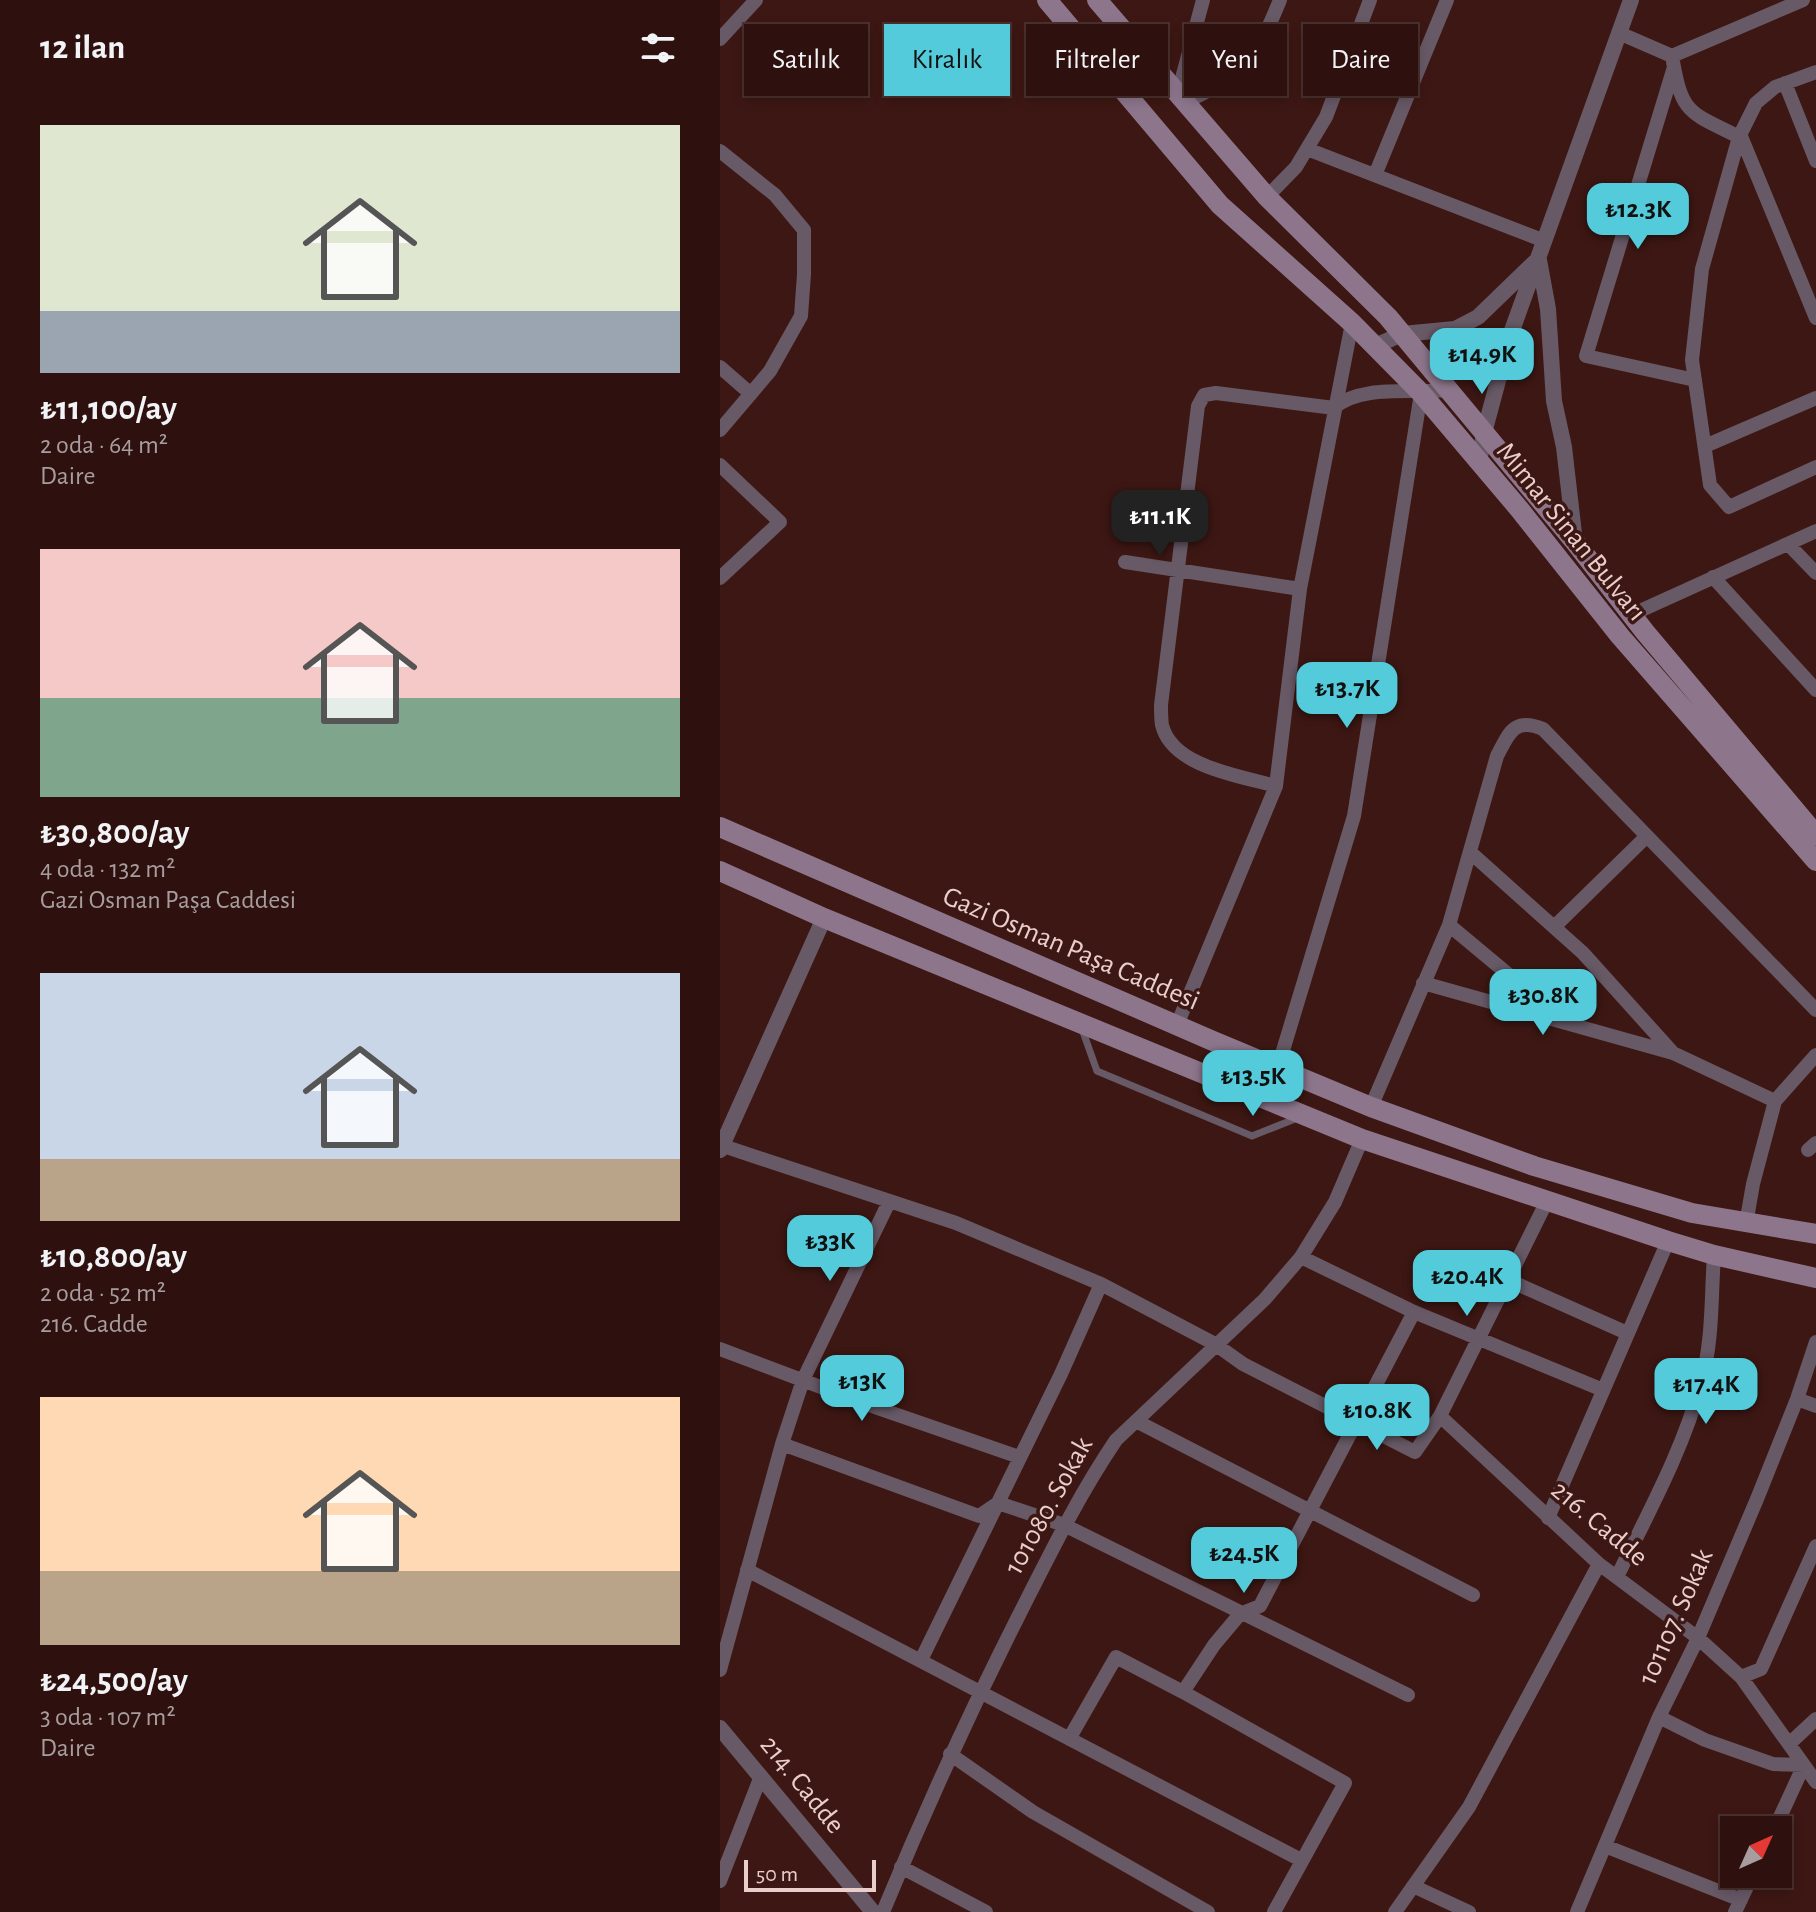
<!DOCTYPE html>
<html lang="tr">
<meta charset="utf-8">
<style>
body{margin:0;font-family:"Alegreya Sans",sans-serif;background:#361a17;color:#f1f3f6;height:100vh;display:flex;flex-direction:column;font-size:30px;white-space:nowrap}
*{box-sizing:border-box;margin:0}
p{font-size:26px;color:#a79d9e}
.icon{flex:none;width:44px;height:44px;fill:none;stroke:currentColor;stroke-width:2;stroke-linecap:round;stroke-linejoin:round}
.map{position:relative;flex:1;overflow:hidden}
.drawer{display:flex;flex-direction:column;background:#2e110e;width:720px}
.drawer>*{flex:none}
.hud{position:absolute;left:24px;top:24px;width:760px;height:72px;display:flex;gap:16px}
.needle{width:52px;rotate:45deg}
.buttons{position:absolute;left:1000px;top:1816px;display:grid;gap:16px}
.buttons a{display:grid;place-items:center;width:72px;height:72px;border-radius:0px;background:#2e110e;box-shadow:0 4px 12px #0003,0 0 0 2px #49312e;font-size:40px}
.scale{position:absolute;left:24px;bottom:20px;width:132px;box-sizing:border-box;padding-left:8px;border:4px solid #e9cecb;border-top:0;font-size:22px;line-height:28px;white-space:nowrap;color:#e9cecb;-webkit-text-stroke:6px #3d1713;paint-order:stroke}
.price{position:absolute;translate:-50% -68px;padding:0 18px;border-radius:16px;background:#53cbdb;color:#111;font-size:26px;line-height:52px;filter:drop-shadow(0 2px 4px #0008)}
.price::after{content:'';position:absolute;left:50%;top:48px;width:24px;height:18px;margin-left:-12px;background:inherit;clip-path:polygon(0 0,100% 0,50% 100%)}
.price.on{background:#222;color:#fff}
ul{padding:0;list-style:none}
li{display:grid;align-content:center;gap:16px;height:424px;padding:0 40px}
li span{display:grid;place-items:center;height:248px;border-radius:0px;color:#555}
li>.icon{margin-inline-start:auto}
span .icon{width:144px;height:144px;fill:#fffc;stroke-width:1}
li b{font-size:34px}
h2{display:flex;justify-content:space-between;align-items:center;height:96px;padding:0 40px;font-size:34px}
.tag{padding:0 28px;border-radius:0px;background:#2e110e;box-shadow:0 4px 12px #0003,0 0 0 2px #49312e;font-size:28px;line-height:72px}
.tag.on{background:#53cbdb;color:#111}
main{display:flex;flex:1;min-height:0}
.map>svg:first-child{display:block}
</style>
<main>
<section class="drawer">
<h2>12 ilan<svg class="icon" aria-label="filters" viewBox="0 0 24 24"><path d="M4 7h16M4 17h16"/><circle cx="9" cy="7" r="2"/><circle cx="15" cy="17" r="2"/></svg></h2>
<ul>
<li><span style="background:linear-gradient(#dfe7d0 75%,#9aa5b1 0)"><svg class="icon" aria-label="home" viewBox="0 0 24 24"><path d="M3 11l9-7 9 7M6 9v11h12V9"/></svg></span><div><b>₺11,100/ay</b><p>2 oda · 64 m²</p><p>Daire</p></div></li>
<li><span style="background:linear-gradient(#f6c9c9 60%,#7fa58c 0)"><svg class="icon" aria-label="home" viewBox="0 0 24 24"><path d="M3 11l9-7 9 7M6 9v11h12V9"/></svg></span><div><b>₺30,800/ay</b><p>4 oda · 132 m²</p><p>Gazi Osman Paşa Caddesi</p></div></li>
<li><span style="background:linear-gradient(#c9d6e8 75%,#b9a48a 0)"><svg class="icon" aria-label="home" viewBox="0 0 24 24"><path d="M3 11l9-7 9 7M6 9v11h12V9"/></svg></span><div><b>₺10,800/ay</b><p>2 oda · 52 m²</p><p>216. Cadde</p></div></li>
<li><span style="background:linear-gradient(#ffd9b3 70%,#b9a48a 0)"><svg class="icon" aria-label="home" viewBox="0 0 24 24"><path d="M3 11l9-7 9 7M6 9v11h12V9"/></svg></span><div><b>₺24,500/ay</b><p>3 oda · 107 m²</p><p>Daire</p></div></li>
</ul>
</section>
<div class="map">
<svg width="1096" height="1912" viewBox="0 0 1096 1912">
<rect width="100%" height="100%" fill="#3d1713"/>
<g fill="none" stroke-linecap="round" stroke-linejoin="round">
<path stroke="#675966" stroke-width="7" d="M362 1029 377 1071 532 1136 580 1117"/>
<path stroke="#675966" stroke-width="14" d="M899 33 952 56C962 115 968 111 1019 137
M0 39 36 0
M952 56 1083 0
M954 67 866 356 975 380
M1096 72 1055 87 1036 103 1019 137 982 269 972 360 990 485 1009 507 1096 467
M1065 83 1096 161
M458 93 483 0
M466 102C527 72 534 63 560 0
M1020 134 1096 318
M587 149 825 241
M0 151 55 195 84 230V274L81 316 50 371 0 430
M655 175 727 0
M547 197 576 167 606 117 650 0
M0 367 31 394
M985 446 1096 398
M0 465 60 522 0 578
M1068 544 1096 573
M405 562 580 589
M993 577 1096 690
M913 614 1096 531
M556 786C521 776 452 767 442 725 441 719 441 711 441 705L478 406 484 395 496 393 614 408C641 384 693 394 728 390
M750 852 863 953 953 1053
M729 925 843 1020
M834 927 927 836
M703 983 953 1053 1055 1101
M457 1025 556 786 580 589 632 323
M558 1067 634 816 701 393
M651 1107 729 925 777 756C789 733 794 717 823 729L1096 1010
M0 1145 236 1223 381 1284 495 1344 523 1364 695 1452 720 1416 827 1201
M1088 1150 1096 1143
M1026 1224 1033 1184 1055 1101 1096 1055
M581 1257 694 1312 883 1390
M788 1280 907 1333
M0 1349 143 1403 299 1457
M1077 1399 1096 1406
M720 1416 879 1564 978 1638 1021 1677 1096 1782
M416 1421 753 1595
M62 1444 259 1516 278 1503 344 1525 688 1695
M828 1518 948 1241
M27 1570 581 1860
M898 1575C928 1513 963 1450 981 1383 993 1342 991 1297 994 1255
M201 1660 341 1374 381 1284
M0 1670 62 1444 83 1380 169 1202
M1021 1677 1041 1669 1096 1546
M463 1692 494 1645 520 1614 540 1606 694 1312
M939 1717 985 1740 1053 1764 1084 1765 1054 1830
M349 1739 396 1657 463 1692 625 1783 554 1912
M1069 1744 1096 1719
M230 1754 313 1812 488 1912
M885 1846 1021 1900
M181 1867 266 1912
M0 1881 41 1776
M693 1886 749 1912
M163 1912C204 1812 249 1714 298 1617 329 1556 358 1496 396 1440L545 1299 581 1257 615 1202 642 1139
M675 1912 749 1807 879 1564
M857 1912 939 1717 978 1638 1037 1499 1077 1399 1096 1342
M1015 1912 1033 1874"/>
<path stroke="#675966" stroke-width="16" d="M819 260 828 309 834 401 844 447 855 542
M655 346 682 334 735 329 758 317 815 262
M759 463 764 433 790 336 911 0
M0 1150 104 918
M0 1728 153 1912"/>
<path stroke="#8d768c" stroke-width="20" d="M327 0 500 205 632 323 701 393 800 510 900 636 1096 861
M377 0 547 197 668 317 855 542 925 632 1096 835
M0 827 493 1041 651 1107 814 1166 972 1213 1096 1234
M0 871 104 918 642 1139 948 1241 994 1255 1096 1278"/>
</g>
<g text-anchor="middle" dominant-baseline="central" stroke-width="7" stroke-linejoin="round" paint-order="stroke">
<g font-size="28" fill="#e9cecb" stroke="#3d1713">
<text transform="translate(851 532) rotate(51)">Mimar Sinan Bulvarı</text>
<text transform="translate(351 949) rotate(23)">Gazi Osman Paşa Caddesi</text>
<text transform="translate(329 1506) rotate(-61)">101080. Sokak</text>
<text transform="translate(879 1524) rotate(40)">216. Cadde</text>
<text transform="translate(956 1617) rotate(-66)">101107. Sokak</text>
<text transform="translate(82 1785) rotate(51)">214. Cadde</text>
</g>
</g>
</svg>
<div class="buttons">
<a><svg class="needle" viewBox="-14 -14 28 28"><path d="M0-13l5 13h-10z" fill="#e53935"/><path d="M0 13l5-13h-10z" fill="#a79d9e"/></svg></a>
</div>
<div class="scale">50 m</div>
<b class="price" style="left:918px;top:251px">₺12.3K</b>
<b class="price" style="left:762px;top:396px">₺14.9K</b>
<b class="price on" style="left:440px;top:558px">₺11.1K</b>
<b class="price" style="left:627px;top:730px">₺13.7K</b>
<b class="price" style="left:823px;top:1037px">₺30.8K</b>
<b class="price" style="left:533px;top:1118px">₺13.5K</b>
<b class="price" style="left:110px;top:1283px">₺33K</b>
<b class="price" style="left:747px;top:1318px">₺20.4K</b>
<b class="price" style="left:142px;top:1423px">₺13K</b>
<b class="price" style="left:986px;top:1426px">₺17.4K</b>
<b class="price" style="left:657px;top:1452px">₺10.8K</b>
<b class="price" style="left:524px;top:1595px">₺24.5K</b>
<div class="hud">
<a class="tag">Satılık</a>
<a class="tag on">Kiralık</a>
<a class="tag">Filtreler</a>
<a class="tag">Yeni</a>
<a class="tag">Daire</a>
</div>
</div>
</main>
